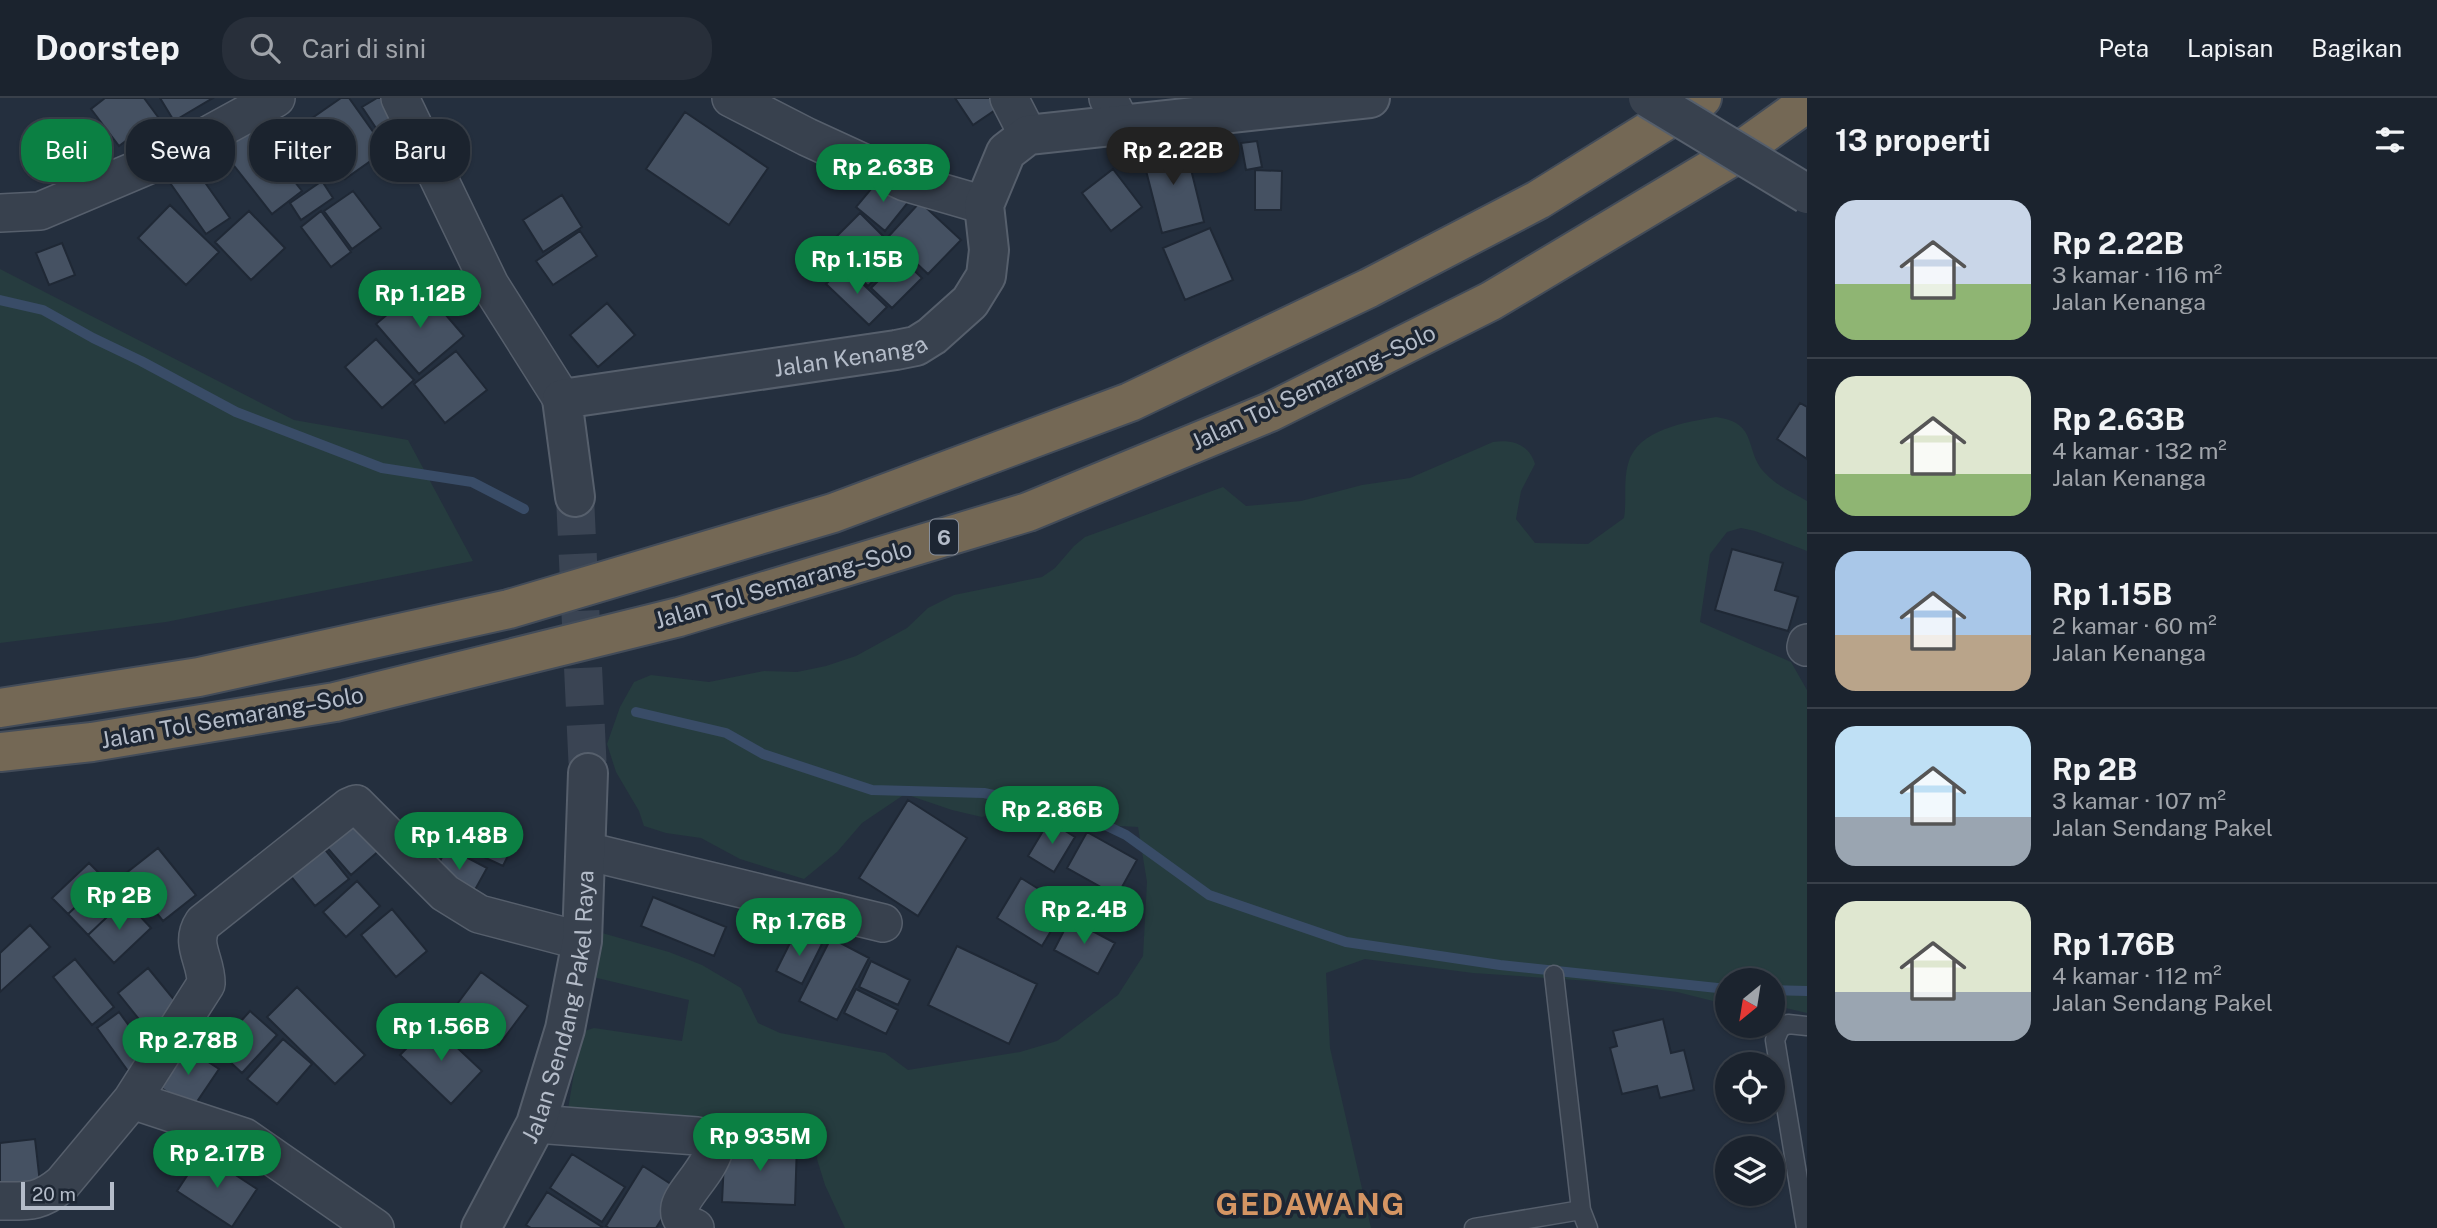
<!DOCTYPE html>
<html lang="id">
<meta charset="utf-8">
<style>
body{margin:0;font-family:"Public Sans",sans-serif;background:#282f3a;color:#f1f3f6;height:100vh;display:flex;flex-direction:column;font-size:26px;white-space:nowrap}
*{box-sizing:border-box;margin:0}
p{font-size:23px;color:#a0a4aa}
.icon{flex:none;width:38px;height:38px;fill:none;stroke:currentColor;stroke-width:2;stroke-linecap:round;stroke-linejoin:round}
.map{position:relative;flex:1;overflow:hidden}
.drawer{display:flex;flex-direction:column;background:#1b232e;width:630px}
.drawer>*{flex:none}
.banner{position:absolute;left:21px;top:21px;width:665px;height:63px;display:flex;gap:14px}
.needle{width:46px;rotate:210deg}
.buttons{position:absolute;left:1715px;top:870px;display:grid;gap:14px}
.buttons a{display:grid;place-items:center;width:70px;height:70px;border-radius:50%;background:#1b232e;box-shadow:0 2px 5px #0004,0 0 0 2px #39404a;font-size:35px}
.scale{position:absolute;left:21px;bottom:18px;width:93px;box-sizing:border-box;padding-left:7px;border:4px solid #b4bcc9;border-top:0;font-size:19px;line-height:24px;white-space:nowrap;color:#b4bcc9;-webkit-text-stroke:5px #1d2633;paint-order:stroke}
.price{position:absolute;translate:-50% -60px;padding:0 16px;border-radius:24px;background:#0b8043;color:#fff;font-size:23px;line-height:46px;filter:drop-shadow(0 2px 4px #0008)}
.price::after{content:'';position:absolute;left:50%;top:42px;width:21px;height:16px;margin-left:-10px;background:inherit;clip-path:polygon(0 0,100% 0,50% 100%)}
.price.active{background:#222;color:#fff}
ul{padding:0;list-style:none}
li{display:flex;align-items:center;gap:21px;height:175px;padding:0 28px}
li+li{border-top:2px solid #39404a}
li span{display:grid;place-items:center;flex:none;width:196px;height:140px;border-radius:21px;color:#555}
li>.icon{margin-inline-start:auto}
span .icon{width:84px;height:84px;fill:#fffc;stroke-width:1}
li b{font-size:30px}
h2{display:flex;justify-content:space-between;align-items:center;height:84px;padding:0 28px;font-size:30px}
.tag{padding:0 24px;border-radius:28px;background:#1b232e;box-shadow:0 2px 5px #0004,0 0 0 2px #39404a;font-size:24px;line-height:63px}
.tag.active{background:#0b8043;color:#fff}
header{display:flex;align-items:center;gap:42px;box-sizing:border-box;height:98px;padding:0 35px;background:#1b232e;border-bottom:2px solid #39404a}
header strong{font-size:33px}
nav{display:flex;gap:38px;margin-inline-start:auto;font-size:24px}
.search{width:490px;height:63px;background:#282f3a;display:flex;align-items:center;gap:18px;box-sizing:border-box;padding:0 24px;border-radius:28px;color:#a0a4aa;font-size:26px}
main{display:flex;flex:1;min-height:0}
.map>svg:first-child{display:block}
</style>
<header>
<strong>Doorstep</strong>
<div class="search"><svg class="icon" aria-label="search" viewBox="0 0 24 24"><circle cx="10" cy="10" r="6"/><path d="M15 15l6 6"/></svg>Cari di sini</div>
<nav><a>Peta</a><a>Lapisan</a><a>Bagikan</a></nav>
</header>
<main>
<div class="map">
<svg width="1807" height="1130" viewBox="0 0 1807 1130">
<rect width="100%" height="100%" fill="#242f3e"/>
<path fill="#263c3f" d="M0 171 294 322 408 342 473 463 166 524 0 545Z
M1716 319C1760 325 1743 353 1766 376 1777 388 1794 395 1807 403V453L1755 433 1741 430 1727 434 1710 456 1700 524 1791 564 1807 592V915L1773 907V882H1727V906H1725L1677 894 1590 883 1473 875 1365 861 1326 875 1330 950 1371 1130H845L825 1087 817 1061 820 1027C773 1045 689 1022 638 1016 615 1014 591 1012 568 1011L581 934 594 930 682 943 689 902 593 879 595 833 669 854 702 867 741 890 758 925 780 935 885 955 908 972 1020 954 1057 943 1118 897 1143 858 1147 784 1138 729 1083 726 1047 715 1004 713 982 719 952 712 905 696 862 725 837 754 804 781 740 761 701 740 666 735 644 728 639 713 616 674 607 646 620 609 634 584 651 577 709 584 764 573 797 574 826 568 856 558 907 530 928 510 954 497 1042 479 1055 470 1074 448 1085 439 1223 389 1246 408 1301 403 1362 387 1410 380 1493 344C1512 341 1529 346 1535 366L1521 393 1516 421 1535 445 1588 446 1624 420C1627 402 1623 384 1628 366 1637 331 1687 324 1716 319Z"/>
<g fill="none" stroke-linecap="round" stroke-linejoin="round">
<path stroke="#394c67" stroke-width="10" d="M0 202 43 212 93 240 141 263 236 314 382 370 472 384 524 411
M636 614 726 635 763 656 872 692 984 695 1012 701 1055 703 1126 737 1209 797 1346 844 1500 867 1727 891
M1773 892 1807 893"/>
</g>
<path fill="#455162" stroke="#1f2835" stroke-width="2" d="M105 0H144L158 19 119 48 91 11Z
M160 0H213L174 23Z
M341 0H349L386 52 345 81 305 25Z
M377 0H383L402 31 384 42 362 9Z
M955 0H1000L1004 6 973 27Z
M685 14 768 70 729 127 646 71Z
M250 27 302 93 272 116 220 50Z
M1184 43 1204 124 1162 135 1141 53Z
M1257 43 1262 69 1246 72 1241 45Z
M192 66 230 120 206 136 168 82Z
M1113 71 1142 109 1111 133 1082 95Z
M1255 72 1282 73 1281 112H1255Z
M881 79 910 102 885 133 856 109Z
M322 83 333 100 301 122 290 105Z
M353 93 381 130 352 151 324 113Z
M562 97 582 129 543 154 523 122Z
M920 104 961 142 928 176 888 139Z
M170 107 219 154 186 187 138 140Z
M249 113 285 150 251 182 215 144Z
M321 113 351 154 331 169 301 129Z
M860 115 901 156 868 188 827 148Z
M1210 130 1233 182 1185 202 1163 150Z
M580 133 597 158 553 187 536 163Z
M62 145 75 177 49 187 36 155Z
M901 160 922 180 892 210 871 190Z
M844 168 887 209 869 227 826 186Z
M421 188 464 238 419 276 376 226Z
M607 205 635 237 598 269 570 237Z
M376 241 414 282 382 310 345 269Z
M456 253 487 292 445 325 414 286Z
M1800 305 1807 309V361L1777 341Z
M1732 451 1783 465 1775 492 1798 499 1788 533 1715 512Z
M908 702 967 740 918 818 859 780Z
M477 719 517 739 503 768 462 749Z
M353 720 381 751 351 777 324 746Z
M1049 723 1075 739 1054 774 1028 758Z
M1087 734 1137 762 1117 798 1067 770Z
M318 743 349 781 315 808 284 770Z
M447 749 487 770 471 799 432 779Z
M158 750 196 797 163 823 125 776Z
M89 765 105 781 68 816 52 800Z
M1021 780 1066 808 1042 848 997 820Z
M105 781 125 802 88 837 68 816Z
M357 783 380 808 346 839 323 814Z
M653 799 726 829 714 858 641 828Z
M125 802 151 830 114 865 88 837Z
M392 811 427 853 396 879 361 837Z
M1070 821 1115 845 1098 876 1054 852Z
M30 827 50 849 0 894V855Z
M796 833 822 846 802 886 776 873Z
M831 840 869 860 837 922 799 903Z
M957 848 1037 886 1009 946 928 907Z
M75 861 114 909 92 927 53 879Z
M871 863 910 882 898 907 859 889Z
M148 870 185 915 154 940 118 895Z
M481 874 528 908 499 947 452 913Z
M297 889 365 957 335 986 267 919Z
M856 891 898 912 886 936 844 915Z
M250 913 277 937 242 975 216 951Z
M119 914 151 958 128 973 97 930Z
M1663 921 1671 955 1684 952 1694 992 1660 1000 1657 988 1622 996 1610 950 1617 948 1613 933Z
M431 925 482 973 451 1006 400 957Z
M283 941 312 966 277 1006 247 981Z
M184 948 219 971 192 1011 157 987Z
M35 1041 40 1085 0 1089V1045Z
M725 1042 797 1045 795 1107 722 1104Z
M202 1055 257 1091 232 1129 177 1093Z
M572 1056 625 1089 602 1124 550 1090Z
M643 1068 680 1092 656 1130H609L606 1128Z
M547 1094 602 1129 601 1130H531L526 1127Z"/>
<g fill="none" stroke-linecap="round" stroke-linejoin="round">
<path stroke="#3a4453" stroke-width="38" stroke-dasharray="38 19" stroke-linecap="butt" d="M575 399 588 675"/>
<defs>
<path id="service" d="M1554 877 1581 1112 1588 1130
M1474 1130 1581 1112
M1806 1130 1775 942 1780 930 1788 926 1807 928"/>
<path id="minor" d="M400 0 490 187 562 301
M731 0 807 39 905 84 984 107
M1009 0 1028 37
M1108 0 1122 28
M0 115 40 113 170 58 276 0
M1806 549 1807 545
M586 753 883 825
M132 1002 206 886C207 863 189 846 203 825L349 709 356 706 445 795 479 816 582 843
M536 1026 697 1038 708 1044 714 1052C708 1073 683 1095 680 1109 678 1121 686 1126 695 1130
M0 1103C28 1103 39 1105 62 1086L132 1002 244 1039 375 1130"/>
<g id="tertiary">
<path id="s1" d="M575 399 562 301 896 252 916 248 932 238 970 204 986 178 989 152 984 107 1006 54 1028 37 1370 0"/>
<path id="s2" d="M481 1130 536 1026 565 931 582 843 588 675"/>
</g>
<path id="motorway" d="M0 610 199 579 509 511 833 415 1130 304 1369 190 1538 102 1702 0
M0 654 92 644 335 604 679 519 1028 414 1270 314 1491 203 1730 60 1807 5"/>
</defs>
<use href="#service" stroke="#565f6c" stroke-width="21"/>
<use href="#minor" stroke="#565f6c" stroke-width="40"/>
<use href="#tertiary" stroke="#565f6c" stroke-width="42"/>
<use href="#motorway" stroke="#434c59" stroke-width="42"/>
<use href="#service" stroke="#38414e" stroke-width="18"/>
<use href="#minor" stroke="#38414e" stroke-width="37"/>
<use href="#tertiary" stroke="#38414e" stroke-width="38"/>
<use href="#motorway" stroke="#746855" stroke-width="38"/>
<defs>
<path id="tertiary-bridge" d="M1648 0 1807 96"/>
</defs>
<use href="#tertiary-bridge" stroke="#565f6c" stroke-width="42" stroke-linecap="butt"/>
<use href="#tertiary-bridge" stroke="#38414e" stroke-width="38"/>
</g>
<g text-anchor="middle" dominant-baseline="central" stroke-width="7" stroke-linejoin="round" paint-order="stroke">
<rect fill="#1d2633" stroke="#878f9c" stroke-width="2" x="930" y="421.5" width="28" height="35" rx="5"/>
<g font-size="21" font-weight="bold" fill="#b4bcc9">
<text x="944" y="439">6</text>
</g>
<g font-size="23" fill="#b4bcc9" stroke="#1d2633">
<text stroke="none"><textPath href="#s1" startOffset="390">Jalan Kenanga</textPath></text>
<text transform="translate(1313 289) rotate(-25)">Jalan Tol Semarang–Solo</text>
<text transform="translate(783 486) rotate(-16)">Jalan Tol Semarang–Solo</text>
<text transform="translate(232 619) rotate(-10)">Jalan Tol Semarang–Solo</text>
<text stroke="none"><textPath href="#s2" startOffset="238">Jalan Sendang Pakel Raya</textPath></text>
</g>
<g font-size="30" font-weight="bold" letter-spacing="2" fill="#d59563" stroke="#1d2633">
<text x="1311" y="1106">GEDAWANG</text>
</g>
</g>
</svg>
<div class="buttons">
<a><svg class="needle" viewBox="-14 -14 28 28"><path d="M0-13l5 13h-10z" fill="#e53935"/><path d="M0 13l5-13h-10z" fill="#a0a4aa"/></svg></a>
<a><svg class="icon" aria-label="locate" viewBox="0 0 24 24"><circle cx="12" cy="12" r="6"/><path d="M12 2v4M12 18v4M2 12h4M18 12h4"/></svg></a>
<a><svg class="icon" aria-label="layers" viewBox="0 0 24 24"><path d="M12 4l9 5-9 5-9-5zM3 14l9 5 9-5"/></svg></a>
</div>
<div class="scale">20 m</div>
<b class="price active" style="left:1173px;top:89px">Rp 2.22B</b>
<b class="price" style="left:883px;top:106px">Rp 2.63B</b>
<b class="price" style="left:857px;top:198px">Rp 1.15B</b>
<b class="price" style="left:420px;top:232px">Rp 1.12B</b>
<b class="price" style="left:1052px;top:748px">Rp 2.86B</b>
<b class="price" style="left:459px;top:774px">Rp 1.48B</b>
<b class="price" style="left:119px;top:834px">Rp 2B</b>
<b class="price" style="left:1084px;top:848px">Rp 2.4B</b>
<b class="price" style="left:799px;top:860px">Rp 1.76B</b>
<b class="price" style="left:441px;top:965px">Rp 1.56B</b>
<b class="price" style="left:188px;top:979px">Rp 2.78B</b>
<b class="price" style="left:760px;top:1075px">Rp 935M</b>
<b class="price" style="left:217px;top:1092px">Rp 2.17B</b>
<div class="banner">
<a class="tag active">Beli</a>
<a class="tag">Sewa</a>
<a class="tag">Filter</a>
<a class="tag">Baru</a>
</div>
</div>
<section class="drawer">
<h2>13 properti<svg class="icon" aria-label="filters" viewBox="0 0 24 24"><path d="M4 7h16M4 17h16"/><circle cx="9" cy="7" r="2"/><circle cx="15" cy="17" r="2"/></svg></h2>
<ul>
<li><span style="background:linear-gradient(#c9d6e8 60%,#8fb573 0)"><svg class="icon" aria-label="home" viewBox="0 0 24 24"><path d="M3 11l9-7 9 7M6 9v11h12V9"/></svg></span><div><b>Rp 2.22B</b><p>3 kamar · 116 m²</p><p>Jalan Kenanga</p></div></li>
<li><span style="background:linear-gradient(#dfe7d0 70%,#8fb573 0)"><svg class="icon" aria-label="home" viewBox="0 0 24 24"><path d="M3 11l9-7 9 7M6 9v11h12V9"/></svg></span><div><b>Rp 2.63B</b><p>4 kamar · 132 m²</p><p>Jalan Kenanga</p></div></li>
<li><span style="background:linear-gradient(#a9c7e8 60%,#b9a48a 0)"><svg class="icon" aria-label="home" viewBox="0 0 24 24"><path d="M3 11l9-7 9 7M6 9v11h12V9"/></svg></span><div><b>Rp 1.15B</b><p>2 kamar · 60 m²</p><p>Jalan Kenanga</p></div></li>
<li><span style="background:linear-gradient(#bfe0f5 65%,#9aa5b1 0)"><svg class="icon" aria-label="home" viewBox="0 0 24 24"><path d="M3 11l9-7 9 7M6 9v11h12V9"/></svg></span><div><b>Rp 2B</b><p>3 kamar · 107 m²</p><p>Jalan Sendang Pakel</p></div></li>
<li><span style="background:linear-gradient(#dfe7d0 65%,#9aa5b1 0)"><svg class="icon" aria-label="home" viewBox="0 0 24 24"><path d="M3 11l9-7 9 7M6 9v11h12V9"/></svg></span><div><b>Rp 1.76B</b><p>4 kamar · 112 m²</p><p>Jalan Sendang Pakel</p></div></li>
</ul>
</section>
</main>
